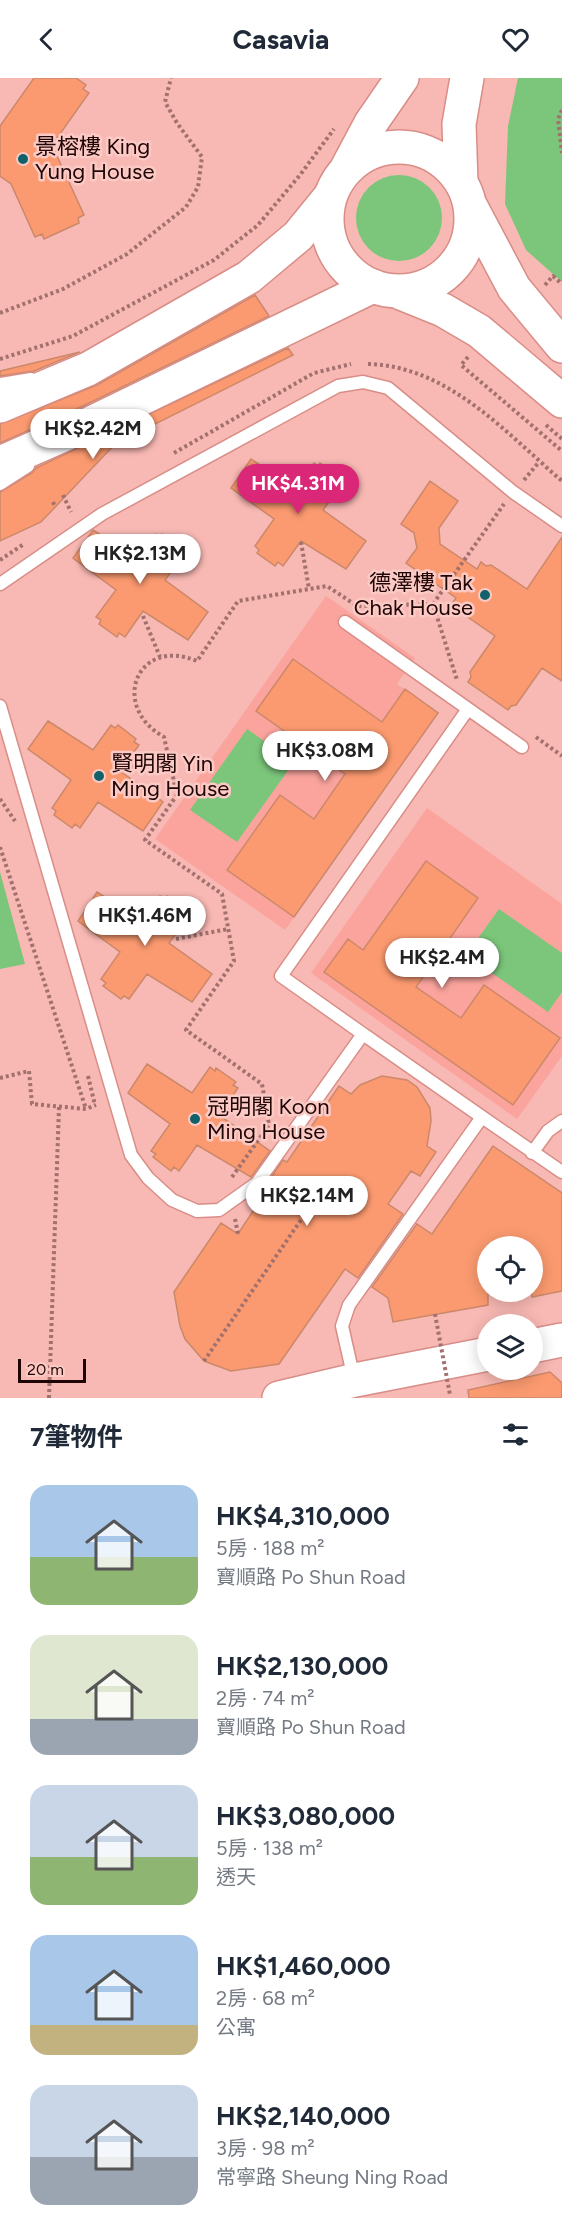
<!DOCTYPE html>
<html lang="zh-TW">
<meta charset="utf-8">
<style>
body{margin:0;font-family:Figtree,"Noto Sans TC",sans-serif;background:#f6f6f7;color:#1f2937;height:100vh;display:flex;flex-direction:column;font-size:22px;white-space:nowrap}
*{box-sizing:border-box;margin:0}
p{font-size:20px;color:#747a83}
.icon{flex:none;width:33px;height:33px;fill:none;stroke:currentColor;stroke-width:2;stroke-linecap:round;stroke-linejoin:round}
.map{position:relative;height:1320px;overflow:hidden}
.panel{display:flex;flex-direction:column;background:#fff;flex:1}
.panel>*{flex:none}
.tools{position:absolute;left:477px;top:1158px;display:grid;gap:12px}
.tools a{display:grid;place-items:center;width:66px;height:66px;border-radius:50%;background:#fff;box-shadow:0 3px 15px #0003;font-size:30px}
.scale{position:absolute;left:18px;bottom:15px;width:68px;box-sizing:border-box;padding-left:6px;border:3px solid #200505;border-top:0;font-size:16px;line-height:21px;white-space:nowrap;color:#200505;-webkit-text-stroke:4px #fbcac5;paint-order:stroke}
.price{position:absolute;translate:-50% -51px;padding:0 14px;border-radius:21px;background:#fff;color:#222;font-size:20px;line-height:39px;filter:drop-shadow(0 2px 3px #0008)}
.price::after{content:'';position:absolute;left:50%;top:36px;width:18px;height:14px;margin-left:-9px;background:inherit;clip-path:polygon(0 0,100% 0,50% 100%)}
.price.active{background:#db2777;color:#fff}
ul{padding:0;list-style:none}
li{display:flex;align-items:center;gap:18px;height:150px;padding:0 30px}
li span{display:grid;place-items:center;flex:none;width:168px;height:120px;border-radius:18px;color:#555}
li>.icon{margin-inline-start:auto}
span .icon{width:72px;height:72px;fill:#fffc;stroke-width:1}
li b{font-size:26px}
h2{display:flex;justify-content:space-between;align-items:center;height:72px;padding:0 30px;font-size:26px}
header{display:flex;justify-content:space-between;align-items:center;height:78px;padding:0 30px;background:#fff;font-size:27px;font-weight:700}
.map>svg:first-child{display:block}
</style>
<header><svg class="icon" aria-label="back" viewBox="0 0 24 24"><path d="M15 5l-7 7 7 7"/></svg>Casavia<svg class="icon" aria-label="heart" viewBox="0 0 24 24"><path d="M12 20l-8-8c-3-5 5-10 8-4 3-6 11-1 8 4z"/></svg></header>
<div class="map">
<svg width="562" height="1320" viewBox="0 0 562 1320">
<rect width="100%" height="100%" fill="#f8b8b3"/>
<path fill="#fba49e" d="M326 518 415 580 397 606 438 635 285 852 155 761Z
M427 730 562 826V978L517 1041 311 895Z"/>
<path fill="#7bc67b" d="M518 0H562V204L526 172 505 126 508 48Z
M356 140a43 43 0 1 1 86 0a43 43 0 1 1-86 0Z
M247 651 294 684 237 764 190 732Z
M0 794 25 886 0 891Z
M499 831 562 875V914L548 934 466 877Z"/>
<path fill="#fb9a70" stroke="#cc886a" stroke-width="1.5" d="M34 0H76L86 7 83 11 89 15 52 67 84 137 78 140 79 145 44 161 42 156 35 159 11 106 0 98V48Z
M255 217 269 238 83 328 0 365V346L97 307Z
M288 270 293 277 115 366 41 444 0 463V414L32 395 36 390Z
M80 274 34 293 0 298V293Z
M251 381 296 411 314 385 318 388 320 385 340 399 337 402 342 406 323 432 366 463 346 491 301 463 283 488 278 484 275 488 257 475 259 472 255 468 274 441 231 410Z
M430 403 458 423 439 450 440 466 477 491 481 484 486 488 491 487 527 511 562 459V603L542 590 516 627 511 628 508 632 468 604 471 599 470 594 495 558 459 533 458 528 453 524 456 520 406 485 417 470 414 455 401 446Z
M93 452 138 481 156 456 160 459 162 456 181 470 179 473 184 476 165 502 208 534 188 562 143 533 125 559 119 555 117 559 99 546 101 542 96 539 116 512 73 480Z
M293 581 382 644 405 611 438 635 294 839 227 792 280 717 314 741 345 696 256 633Z
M48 643 93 672 111 647 115 650 118 647 136 661 134 664 139 667 120 693 163 724 143 753 98 724 80 750 75 746 72 750 54 737 56 733 52 730 71 702 28 671Z
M426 783 478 820 416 909 461 940 484 907 560 960 513 1027 324 894 348 861 363 872Z
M97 814 142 843 160 818 165 821 167 818 186 832 184 835 188 839 169 865 212 896 192 924 147 896 129 921 124 918 121 921 103 908 106 905 101 901 120 874 78 843Z
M147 986 192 1015 210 989 215 993 216 990 236 1004 233 1007 238 1010 219 1037 270 1073 251 1099 197 1067 179 1093 174 1089 171 1093 153 1079 156 1076 151 1073 170 1046 128 1015Z
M382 998 407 1002 417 1009 430 1030 431 1043 427 1068 436 1074 420 1098 411 1093 388 1126 403 1136 358 1200 345 1191 279 1286 231 1293 204 1283 185 1261 180 1248 174 1214 221 1145 238 1156 267 1112 264 1110 283 1082 287 1084 339 1008 351 1016 360 1007Z
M493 1068 562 1115V1213L532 1219V1168H488V1227L393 1244 388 1220 372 1209 417 1146 432 1156Z
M550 1294 562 1305V1320H469L468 1312Z"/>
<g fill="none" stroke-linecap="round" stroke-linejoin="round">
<defs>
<path id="lane" d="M0 306 31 301
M0 406 28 388
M0 506 102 436 338 308 363 304 388 310 513 414 562 448
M345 544 522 669
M0 628 131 1077 148 1100 172 1122 197 1133 219 1132 257 1105 363 956 281 898 468 631
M363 956 482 1039
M532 1075 548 1053 562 1043
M354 1301 342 1248 349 1227 482 1039 562 1094"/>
<path id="secondary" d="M327 141a72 72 0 1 1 144 0a72 72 0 1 1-144 0Z
M347 90 371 45 402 0
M461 104 459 46 467 0
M470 127 514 210 562 268
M396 213 443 232 479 253 562 323
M532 1268 562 1262
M279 1320 355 1302 488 1276"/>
<path id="primary" d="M0 328 88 291 249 199 298 158 329 120
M0 385 91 345 373 208"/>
</defs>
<use href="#lane" stroke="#d98d87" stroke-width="15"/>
<use href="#secondary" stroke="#d98d87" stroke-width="36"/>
<use href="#primary" stroke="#d98d87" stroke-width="36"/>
<path stroke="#a2716e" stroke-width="4" stroke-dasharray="3 3" stroke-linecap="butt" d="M562 32 558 41 562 75
M545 207 553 198 562 206
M0 235 63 211 127 176 186 129 198 109 202 79 177 45 165 24 171 0
M468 279 461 287 562 373
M0 281 73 258 214 182 258 147 300 97 334 51
M368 286C448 288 505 354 562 403
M546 347 562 361
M174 375 314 295 351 286
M524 402 539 384
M63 417 71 434
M53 424 55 429
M301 464 309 511
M0 482 24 466
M433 526 504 426
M143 538 160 579
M536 659 562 678
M126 690 169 681
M0 721 15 743
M0 769 86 1031
M176 861 228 851
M88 998 95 1027
M0 1000 29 993 32 1026 86 1031 96 1027
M223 1034 265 1023
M232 1099 269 1047 262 1006 186 952 234 883 222 816 145 762 177 717 164 659C109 628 137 558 197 583L238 523 327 508 357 528 433 526 457 602
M235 1141 238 1156
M204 1283 314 1123
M49 1320 59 1029"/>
<use href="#lane" stroke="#fff" stroke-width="12"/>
<use href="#secondary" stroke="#fff" stroke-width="33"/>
<use href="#primary" stroke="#fff" stroke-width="33"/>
<path stroke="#a2716e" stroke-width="4" stroke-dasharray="3 3" stroke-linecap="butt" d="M435 1236 450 1317"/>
</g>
<g fill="#116168" stroke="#fbcac5" stroke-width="2">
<circle cx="23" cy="81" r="6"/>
<circle cx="485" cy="517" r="6"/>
<circle cx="99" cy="698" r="6"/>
<circle cx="195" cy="1041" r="6"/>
</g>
<g text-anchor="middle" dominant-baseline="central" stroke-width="5" stroke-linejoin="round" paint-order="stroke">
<g font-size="22" fill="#200505" stroke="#fbcac5" text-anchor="start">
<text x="35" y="68">景榕樓 King<tspan x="35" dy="25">Yung House</tspan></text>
<text x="473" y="504" text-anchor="end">德澤樓 Tak<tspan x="473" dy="25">Chak House</tspan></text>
<text x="111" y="685">賢明閣 Yin<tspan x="111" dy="25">Ming House</tspan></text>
<text x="207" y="1028">冠明閣 Koon<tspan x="207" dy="25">Ming House</tspan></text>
</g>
</g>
</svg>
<div class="tools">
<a><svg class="icon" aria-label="locate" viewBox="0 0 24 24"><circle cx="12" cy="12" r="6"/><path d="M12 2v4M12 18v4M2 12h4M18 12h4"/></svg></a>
<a><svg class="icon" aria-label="layers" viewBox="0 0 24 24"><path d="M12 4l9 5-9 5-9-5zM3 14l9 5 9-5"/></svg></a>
</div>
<div class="scale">20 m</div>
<b class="price" style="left:93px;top:382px">HK$2.42M</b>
<b class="price active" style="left:298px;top:437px">HK$4.31M</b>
<b class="price" style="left:140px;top:507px">HK$2.13M</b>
<b class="price" style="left:325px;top:704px">HK$3.08M</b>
<b class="price" style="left:145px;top:869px">HK$1.46M</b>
<b class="price" style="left:442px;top:911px">HK$2.4M</b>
<b class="price" style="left:307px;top:1149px">HK$2.14M</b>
</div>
<section class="panel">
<h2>7筆物件<svg class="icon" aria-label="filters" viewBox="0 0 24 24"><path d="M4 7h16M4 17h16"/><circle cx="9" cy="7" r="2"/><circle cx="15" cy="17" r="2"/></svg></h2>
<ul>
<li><span style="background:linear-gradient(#a9c7e8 60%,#8fb573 0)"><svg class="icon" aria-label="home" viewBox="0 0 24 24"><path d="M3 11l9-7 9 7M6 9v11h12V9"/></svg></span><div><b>HK$4,310,000</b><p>5房 · 188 m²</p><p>寶順路 Po Shun Road</p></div></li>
<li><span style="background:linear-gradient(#dfe7d0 70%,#9aa5b1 0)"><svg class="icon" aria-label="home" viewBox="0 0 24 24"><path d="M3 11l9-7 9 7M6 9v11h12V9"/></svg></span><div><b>HK$2,130,000</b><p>2房 · 74 m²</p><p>寶順路 Po Shun Road</p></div></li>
<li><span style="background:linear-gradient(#c9d6e8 60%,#8fb573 0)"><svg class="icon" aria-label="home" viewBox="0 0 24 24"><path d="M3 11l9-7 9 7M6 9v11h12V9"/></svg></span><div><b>HK$3,080,000</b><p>5房 · 138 m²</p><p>透天</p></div></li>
<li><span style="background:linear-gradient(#a9c7e8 75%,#c2b280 0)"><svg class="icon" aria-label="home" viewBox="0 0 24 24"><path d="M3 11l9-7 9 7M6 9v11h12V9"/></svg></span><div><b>HK$1,460,000</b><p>2房 · 68 m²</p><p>公寓</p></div></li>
<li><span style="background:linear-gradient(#c9d6e8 60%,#9aa5b1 0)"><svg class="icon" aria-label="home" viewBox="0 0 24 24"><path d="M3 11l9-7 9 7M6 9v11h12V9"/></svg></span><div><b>HK$2,140,000</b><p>3房 · 98 m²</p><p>常寧路 Sheung Ning Road</p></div></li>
</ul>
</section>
